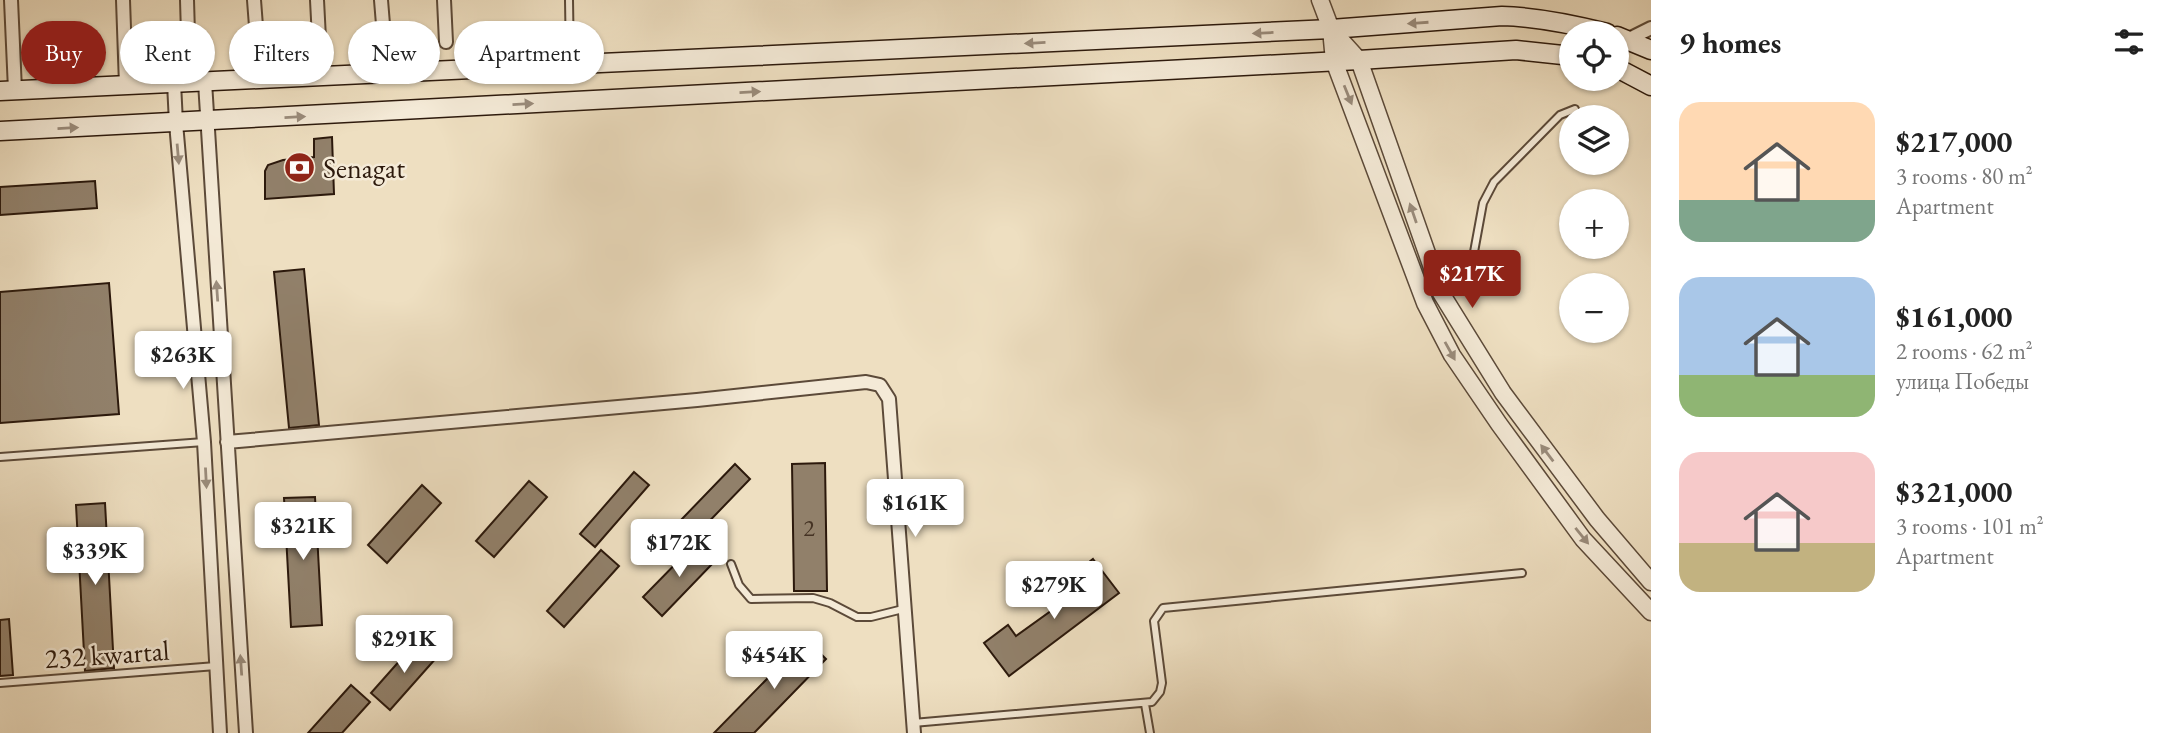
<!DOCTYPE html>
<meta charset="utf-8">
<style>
body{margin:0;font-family:"EB Garamond",serif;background:#f6f6f6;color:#222;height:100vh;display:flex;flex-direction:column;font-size:26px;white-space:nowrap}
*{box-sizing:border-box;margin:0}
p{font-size:23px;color:#767676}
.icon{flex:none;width:38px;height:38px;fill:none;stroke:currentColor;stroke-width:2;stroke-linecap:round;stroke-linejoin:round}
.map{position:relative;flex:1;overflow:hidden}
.panel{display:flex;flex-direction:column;background:#fff;width:525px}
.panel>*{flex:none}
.top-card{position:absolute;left:21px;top:21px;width:665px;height:63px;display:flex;gap:14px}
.tools{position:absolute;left:1559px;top:21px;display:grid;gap:14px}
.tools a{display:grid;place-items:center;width:70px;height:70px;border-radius:50%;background:#fff;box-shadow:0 2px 5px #0004;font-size:35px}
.price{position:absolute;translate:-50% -60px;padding:0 16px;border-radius:7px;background:#fff;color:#222;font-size:23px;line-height:46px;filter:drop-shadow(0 2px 4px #0008)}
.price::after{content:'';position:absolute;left:50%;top:42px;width:21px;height:16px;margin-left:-10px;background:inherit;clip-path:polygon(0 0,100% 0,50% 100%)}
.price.on{background:#8f2418;color:#fff}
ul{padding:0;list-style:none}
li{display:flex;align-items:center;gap:21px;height:175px;padding:0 28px}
li span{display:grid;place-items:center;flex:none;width:196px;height:140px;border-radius:21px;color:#555}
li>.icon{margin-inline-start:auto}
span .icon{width:84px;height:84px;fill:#fffc;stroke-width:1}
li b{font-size:30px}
h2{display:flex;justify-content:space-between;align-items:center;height:84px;padding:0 28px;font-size:30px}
.tag{padding:0 24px;border-radius:32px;background:#fff;box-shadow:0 2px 5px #0004;font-size:24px;line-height:63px}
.tag.on{background:#8f2418;color:#fff}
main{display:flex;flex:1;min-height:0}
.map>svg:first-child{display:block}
</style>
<main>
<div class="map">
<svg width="1651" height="733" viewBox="0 0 1651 733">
<rect width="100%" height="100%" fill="#eedfc1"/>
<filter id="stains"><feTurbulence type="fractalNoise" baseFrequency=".00286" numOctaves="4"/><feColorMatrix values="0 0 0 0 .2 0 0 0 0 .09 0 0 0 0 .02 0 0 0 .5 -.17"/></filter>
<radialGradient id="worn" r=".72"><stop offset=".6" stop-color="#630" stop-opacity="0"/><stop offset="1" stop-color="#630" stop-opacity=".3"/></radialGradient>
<path fill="#91806a" stroke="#2c190c" stroke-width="2" d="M332 137 334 194 265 199V171L268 165 283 160 314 157V139Z
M95 181 97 208 0 215V187Z
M304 269 319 425 289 428 274 272Z
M109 283 119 414 0 423V292Z
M825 463 827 591H794L792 464Z
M735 464 750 479 695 536 680 521Z
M634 472 649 485 595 547 580 534Z
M529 481 547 497 494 557 476 541Z
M422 485 441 503 387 563 368 545Z
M315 497 322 625 291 627 284 498Z
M105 503 114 668 85 671 76 505Z
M696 543 715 561 662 616 643 597Z
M601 550 619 566 564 627 547 611Z
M1093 559 1119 593 1009 676 984 643 1008 625 1016 636 1080 590 1070 577Z
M9 619 13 675 0 676V620Z
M806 639 826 659 754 733H714Z
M418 640 437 657 390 710 371 693Z
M351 685 370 702 342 733H308Z"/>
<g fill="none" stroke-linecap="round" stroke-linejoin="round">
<defs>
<path id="service" d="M569 0 570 63
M1442 292 1474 252 1483 203 1494 182 1560 115 1575 109
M0 457 204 442
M731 564 739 585 751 599 813 598 830 603 857 617H871L903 609
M0 683 216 666
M1145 704 1150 733
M913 723 1152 702 1160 692 1162 683 1154 621 1163 608 1522 573"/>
<path id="minor" d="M11 0 15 90
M123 0 126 85
M187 0 189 67 174 83 176 123 204 442 220 733
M254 0 260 79
M317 0 321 77
M381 0 387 73
M444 0 446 42
M1629 39 1651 28
M199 77 205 82 246 733
M227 442 697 400 866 382 880 385 889 399 914 733"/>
<path id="tertiary" d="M1320 0 1331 29 1334 61 1425 303 1452 355 1499 424 1583 539 1651 612
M1331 29 1359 60 1441 293 1503 393 1597 519 1651 582"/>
<path id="secondary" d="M1617 36 1651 50
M1617 68 1651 86
M0 91 1331 29 1502 16C1538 17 1572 24 1607 33
M0 131 1359 60 1516 50 1572 56"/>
</defs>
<use href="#service" stroke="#5c4a39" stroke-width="10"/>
<use href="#minor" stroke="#5c4a39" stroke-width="16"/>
<use href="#tertiary" stroke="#5c4a39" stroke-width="19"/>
<use href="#secondary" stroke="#2c190c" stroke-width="21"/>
<use href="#service" stroke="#f4ead7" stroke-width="6"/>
<use href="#minor" stroke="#f4ead7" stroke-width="12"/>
<use href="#tertiary" stroke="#f4ead7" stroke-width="16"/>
<use href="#secondary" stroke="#f4ead7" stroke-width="18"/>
</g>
<defs><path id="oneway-solid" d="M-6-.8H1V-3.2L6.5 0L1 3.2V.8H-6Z" transform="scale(1.75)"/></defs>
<g fill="#9a8c7c">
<use href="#oneway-solid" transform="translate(1418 23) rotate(176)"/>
<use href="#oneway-solid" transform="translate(1263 33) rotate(177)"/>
<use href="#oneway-solid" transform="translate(1035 43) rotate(177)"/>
<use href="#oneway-solid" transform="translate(750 92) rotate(-3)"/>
<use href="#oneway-solid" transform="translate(1348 95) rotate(68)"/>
<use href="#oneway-solid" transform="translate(523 104) rotate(-3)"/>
<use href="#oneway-solid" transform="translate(295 117) rotate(-3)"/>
<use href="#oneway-solid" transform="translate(68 128) rotate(-3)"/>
<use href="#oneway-solid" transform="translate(178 154) rotate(85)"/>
<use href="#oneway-solid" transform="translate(1413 213) rotate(-109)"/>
<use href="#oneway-solid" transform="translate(217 291) rotate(-94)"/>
<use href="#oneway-solid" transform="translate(1450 351) rotate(61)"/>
<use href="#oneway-solid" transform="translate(1547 453) rotate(-127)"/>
<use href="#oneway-solid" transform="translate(206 478) rotate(87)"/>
<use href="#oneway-solid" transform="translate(1582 536) rotate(51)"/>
<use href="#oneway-solid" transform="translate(241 665) rotate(-94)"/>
</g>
<defs>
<symbol id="bank-disc" viewBox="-11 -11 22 22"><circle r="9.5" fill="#8f2418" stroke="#f4ead7"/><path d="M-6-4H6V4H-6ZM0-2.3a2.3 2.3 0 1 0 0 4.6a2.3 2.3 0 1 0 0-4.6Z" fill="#fff"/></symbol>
</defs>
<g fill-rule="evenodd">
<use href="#bank-disc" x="282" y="150" width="35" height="35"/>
</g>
<g text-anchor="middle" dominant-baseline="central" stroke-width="5" stroke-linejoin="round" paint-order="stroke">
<g font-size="24" fill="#453324">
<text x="809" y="527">2</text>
</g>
<g font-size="28" fill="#2c190c" stroke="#f4ead7" text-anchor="start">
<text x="323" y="168">Senagat</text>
</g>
<g font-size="28" fill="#2c190c" stroke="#f4ead7">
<text transform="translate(107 654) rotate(-4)">232 kwartal</text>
</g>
</g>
<rect width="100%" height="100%" filter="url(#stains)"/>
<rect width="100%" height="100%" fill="url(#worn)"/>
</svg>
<div class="tools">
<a><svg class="icon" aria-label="locate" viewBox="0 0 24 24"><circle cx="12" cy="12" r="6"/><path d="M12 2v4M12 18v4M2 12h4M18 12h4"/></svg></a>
<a><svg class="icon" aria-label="layers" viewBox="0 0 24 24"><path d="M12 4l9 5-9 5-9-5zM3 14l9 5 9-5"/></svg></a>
<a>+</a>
<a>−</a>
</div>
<b class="price on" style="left:1472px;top:310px">$217K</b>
<b class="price" style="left:183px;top:391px">$263K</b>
<b class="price" style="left:915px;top:539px">$161K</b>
<b class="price" style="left:303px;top:562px">$321K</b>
<b class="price" style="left:679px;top:579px">$172K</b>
<b class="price" style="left:95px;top:587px">$339K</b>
<b class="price" style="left:1054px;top:621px">$279K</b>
<b class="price" style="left:404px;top:675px">$291K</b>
<b class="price" style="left:774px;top:691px">$454K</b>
<div class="top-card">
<a class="tag on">Buy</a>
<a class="tag">Rent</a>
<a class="tag">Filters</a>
<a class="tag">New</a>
<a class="tag">Apartment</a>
</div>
</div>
<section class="panel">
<h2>9 homes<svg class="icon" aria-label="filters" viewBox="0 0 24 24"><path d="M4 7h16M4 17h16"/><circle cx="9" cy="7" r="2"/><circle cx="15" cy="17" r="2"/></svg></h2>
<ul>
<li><span style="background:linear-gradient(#ffd9b3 70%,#7fa58c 0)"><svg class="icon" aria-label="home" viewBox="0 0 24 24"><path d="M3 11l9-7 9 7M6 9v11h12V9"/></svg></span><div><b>$217,000</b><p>3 rooms · 80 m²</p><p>Apartment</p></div></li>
<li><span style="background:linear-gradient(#a9c7e8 70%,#8fb573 0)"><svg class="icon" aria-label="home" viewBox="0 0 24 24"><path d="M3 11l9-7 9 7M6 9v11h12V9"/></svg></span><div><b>$161,000</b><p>2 rooms · 62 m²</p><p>улица Победы</p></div></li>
<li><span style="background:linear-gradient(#f6c9c9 65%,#c2b280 0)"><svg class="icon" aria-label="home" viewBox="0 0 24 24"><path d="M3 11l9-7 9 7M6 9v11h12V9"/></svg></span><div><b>$321,000</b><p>3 rooms · 101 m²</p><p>Apartment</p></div></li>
</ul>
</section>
</main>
